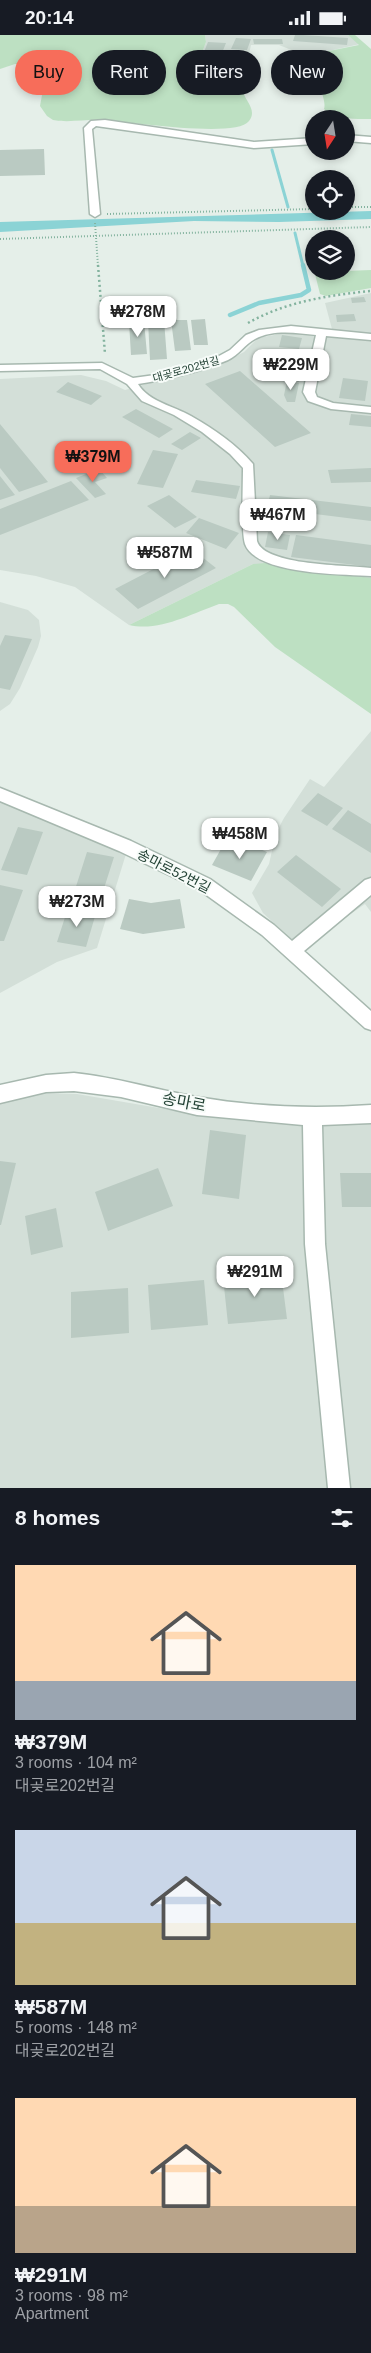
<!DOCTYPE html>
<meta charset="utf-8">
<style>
body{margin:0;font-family:Helvetica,"Noto Sans KR",sans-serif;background:#20242c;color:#f1f3f6;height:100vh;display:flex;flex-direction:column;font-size:19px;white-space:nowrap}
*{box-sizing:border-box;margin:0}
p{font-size:16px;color:#9ea1a6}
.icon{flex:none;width:28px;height:28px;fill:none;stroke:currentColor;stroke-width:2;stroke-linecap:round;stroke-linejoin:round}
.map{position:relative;height:1453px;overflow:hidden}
.details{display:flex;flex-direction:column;background:#171b24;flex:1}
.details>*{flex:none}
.guide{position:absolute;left:15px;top:15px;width:341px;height:45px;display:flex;gap:10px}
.needle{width:32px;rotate:192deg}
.buttons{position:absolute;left:305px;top:75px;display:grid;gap:10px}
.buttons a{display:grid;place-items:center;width:50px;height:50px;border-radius:50%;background:#171b24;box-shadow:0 2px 8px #0003;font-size:25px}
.price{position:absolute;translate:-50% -42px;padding:0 11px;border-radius:10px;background:#fff;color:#222;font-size:16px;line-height:32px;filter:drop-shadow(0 1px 2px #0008)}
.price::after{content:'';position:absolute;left:50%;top:30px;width:15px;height:11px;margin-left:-8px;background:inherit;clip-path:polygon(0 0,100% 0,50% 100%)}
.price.active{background:#f76d5a;color:#111}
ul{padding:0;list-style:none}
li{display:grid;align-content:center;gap:10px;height:265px;padding:0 15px}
li span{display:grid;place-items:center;height:155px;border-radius:0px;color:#555}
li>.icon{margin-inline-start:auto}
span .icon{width:90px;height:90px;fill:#fffc;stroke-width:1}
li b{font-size:21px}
h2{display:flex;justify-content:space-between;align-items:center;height:60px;padding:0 15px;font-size:21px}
.chip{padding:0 18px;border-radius:22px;background:#171b24;box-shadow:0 2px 8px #0003;font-size:18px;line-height:45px}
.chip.active{background:#f76d5a;color:#111}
.status{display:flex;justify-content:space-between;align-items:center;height:35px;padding:0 25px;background:#171b24;direction:ltr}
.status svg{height:14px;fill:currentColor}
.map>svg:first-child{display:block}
</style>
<div class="status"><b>20:14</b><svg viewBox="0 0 49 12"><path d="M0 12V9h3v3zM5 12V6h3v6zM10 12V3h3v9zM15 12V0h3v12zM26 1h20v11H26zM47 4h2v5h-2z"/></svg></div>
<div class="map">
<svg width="371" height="1453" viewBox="0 0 371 1453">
<rect width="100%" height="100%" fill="#e5efe9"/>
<path fill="#d3dfd8" d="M205 0H348L360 9 324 17 309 18 294 16 279 10H251L248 23 239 22 238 26H218L200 23 206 7Z
M371 258V299L332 294 325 268Z
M285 298H307L371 305V543L253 529 129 590 75 552 36 541 0 535V344L81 340 106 346 125 355 226 326 244 317 258 303Z
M0 567 28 575 39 585 41 601 38 612 20 653 10 669 0 676Z
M371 696V877L365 869 319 901 304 916 263 878 252 858 269 829 276 798 284 783 310 744 324 752Z
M0 765 126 819 97 913 57 927 0 958Z
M45 1058 77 1059 194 1079 291 1089H371V1453H0V1069Z"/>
<path fill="#bde0c2" d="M0 0H205L206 7 200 23 237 26 239 22 253 24 258 28 256 36 243 55C244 66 258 74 249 86 236 104 127 86 103 85 86 84 69 88 53 85L47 81 40 71 42 60 58 50 52 31 15 29 0 34Z
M348 0H355L371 14V84C357 84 334 85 324 74 328 62 309 35 309 18L324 17 359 10Z
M371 235V253L326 261 320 259 315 239 318 237Z
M265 528 371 543V679L275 612 234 572 228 569H219C191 579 159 597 129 590L253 529Z"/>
<path fill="#8bd3d5" d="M371 176V184L279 187 194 186 0 197V187Z"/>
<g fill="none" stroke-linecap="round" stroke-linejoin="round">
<path stroke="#8bd3d5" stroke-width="3" d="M272 115 288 172
M295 198 303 231"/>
<path stroke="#8bd3d5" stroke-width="4.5" d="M230 280 259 268 301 260 309 255 303 230"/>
</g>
<path fill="#bacac2" d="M295 0H303L348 3 347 10 293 6Z
M236 3 251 4 247 15 231 14Z
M253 4H282L283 9H254Z
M208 7 226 8 220 23 202 22Z
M44 114 45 140 0 141V115Z
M364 262 366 267 352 268 351 263Z
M354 279 356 286 337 287 336 280Z
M205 284 208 310H194L191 285Z
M164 285 167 324 150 325 148 286Z
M171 285H187L191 315 175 316Z
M144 286 147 319 131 320 129 287Z
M282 300 302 303 299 314 279 312Z
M282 315 306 318 303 333 279 330Z
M285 332 302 334 299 347 282 345Z
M240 336 311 398 275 412 205 349Z
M343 343 368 346 365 366 339 363Z
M287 346 299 348 295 367H287L284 360Z
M68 347 102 361 91 370 56 357Z
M136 374 173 394 159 403 122 382Z
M351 379 371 381V392L349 390Z
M0 389 48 447 19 457 0 433Z
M190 397 201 403 182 415 171 409Z
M153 415 178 419 163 453 137 449Z
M371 433V447L331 448 328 435Z
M99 434 107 443 95 447 106 459 95 463 76 443Z
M0 441 15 460 0 465Z
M196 445 240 451 236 464 191 457Z
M71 446 89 465 0 500V474Z
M169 460 197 482 175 493 147 471Z
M270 460 371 472V486L267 473Z
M199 483 239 498 226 514 186 498Z
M268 497 290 500 287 515 265 512Z
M296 500 371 510V532L291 522Z
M192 514 216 533 138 574 115 554Z
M5 600 32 604 10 655 0 653V611Z
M318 758 343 773 327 791 301 776Z
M348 775 371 789V818L332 794Z
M18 792 43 797 27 840 1 835Z
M226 805 246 813 248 809 267 817 251 846 212 830Z
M87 817 114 822 99 869 72 864Z
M296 820 341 854 322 872 277 837Z
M0 850 23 855 4 906H0Z
M129 864 151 868 180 864 185 893 143 899 120 894Z
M68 873 96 878 86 912 57 907Z
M210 1095 246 1100 239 1164 202 1159Z
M0 1126 16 1128 1 1190H0Z
M158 1133 173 1171 108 1196 95 1157Z
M340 1138H371V1172H342Z
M56 1173 63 1212 31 1220 25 1181Z
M281 1237 287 1284 228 1289 223 1242Z
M204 1245 208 1290 151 1295 148 1250Z
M128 1253 129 1298 71 1303V1257Z"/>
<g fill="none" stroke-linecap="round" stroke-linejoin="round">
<defs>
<path id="minor" d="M105 85 254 107 314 103V109L254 113 96 91 92 94 100 179 95 182 90 179 84 93 91 86Z
M346 100 371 102V108L346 106Z
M291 291 371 299V305L326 301 315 357 317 362 333 368 371 372V378L331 374 308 366 303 357 316 300C297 298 273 294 255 304 245 309 239 320 228 325 202 336 166 345 138 349 149 367 174 371 191 381 214 394 236 409 253 429L257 506C264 531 348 530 371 533V541C343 539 256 540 245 509 241 496 243 450 243 433L230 419 202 397 174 380 142 366 127 349 100 334 0 336V330L102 328 133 343 155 340 219 321 230 315 246 300 259 295Z
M0 753 131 806 210 844 274 890 292 906 365 845 371 843V860L304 916 371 976V995L365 993 262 900 198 854 119 816 0 766Z
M74 1038C116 1042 156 1055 197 1062 255 1072 313 1074 371 1070V1088L322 1090 325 1209 350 1453H328L305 1209 303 1090 197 1080 121 1062 74 1056 46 1057 0 1068V1050L46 1040Z"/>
</defs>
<use href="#minor" stroke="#a7b8af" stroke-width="3"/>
<path stroke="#84b39f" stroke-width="2" stroke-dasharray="1 2" stroke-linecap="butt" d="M346 172H371
M107 179 314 174
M95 188 98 231
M0 204 371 192"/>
<path stroke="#84b39f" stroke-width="2.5" stroke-dasharray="2 3" stroke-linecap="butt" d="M98 230 105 319
M248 288C285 267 329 260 371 256"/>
<use href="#minor" fill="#fff" fill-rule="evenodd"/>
</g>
<g text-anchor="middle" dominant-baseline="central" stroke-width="4" stroke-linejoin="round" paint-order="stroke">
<g font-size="11" fill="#234235" stroke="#f6fbf8">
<text transform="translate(186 334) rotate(-16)">대곶로202번길</text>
</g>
<g font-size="14" fill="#234235" stroke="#f6fbf8">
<text transform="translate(174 836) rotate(27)">송마로52번길</text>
</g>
<g font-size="16" fill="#234235" stroke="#f6fbf8">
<text transform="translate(184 1067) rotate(11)">송마로</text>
</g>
</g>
</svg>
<div class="buttons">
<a><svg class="needle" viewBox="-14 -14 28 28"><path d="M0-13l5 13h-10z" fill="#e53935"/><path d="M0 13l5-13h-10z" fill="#9ea1a6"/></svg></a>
<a><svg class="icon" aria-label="locate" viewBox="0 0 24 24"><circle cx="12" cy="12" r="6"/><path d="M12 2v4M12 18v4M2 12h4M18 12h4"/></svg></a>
<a><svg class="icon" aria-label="layers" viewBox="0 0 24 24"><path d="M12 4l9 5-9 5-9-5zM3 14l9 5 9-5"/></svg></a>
</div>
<b class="price" style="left:138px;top:303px">₩278M</b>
<b class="price" style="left:291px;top:356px">₩229M</b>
<b class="price active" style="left:93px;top:448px">₩379M</b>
<b class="price" style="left:278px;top:506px">₩467M</b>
<b class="price" style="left:165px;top:544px">₩587M</b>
<b class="price" style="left:240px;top:825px">₩458M</b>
<b class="price" style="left:77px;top:893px">₩273M</b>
<b class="price" style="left:255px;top:1263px">₩291M</b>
<div class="guide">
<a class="chip active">Buy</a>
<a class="chip">Rent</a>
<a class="chip">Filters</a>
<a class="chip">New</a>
</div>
</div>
<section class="details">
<h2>8 homes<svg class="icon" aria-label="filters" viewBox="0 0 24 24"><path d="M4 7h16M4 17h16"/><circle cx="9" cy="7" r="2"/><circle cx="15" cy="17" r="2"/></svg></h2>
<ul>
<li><span style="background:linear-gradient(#ffd9b3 75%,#9aa5b1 0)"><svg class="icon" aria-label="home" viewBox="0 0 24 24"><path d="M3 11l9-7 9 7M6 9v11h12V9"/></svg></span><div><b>₩379M</b><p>3 rooms · 104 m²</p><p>대곶로202번길</p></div></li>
<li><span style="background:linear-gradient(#c9d6e8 60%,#c2b280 0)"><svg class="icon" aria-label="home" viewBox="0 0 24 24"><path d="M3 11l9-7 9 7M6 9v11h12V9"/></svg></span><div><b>₩587M</b><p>5 rooms · 148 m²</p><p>대곶로202번길</p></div></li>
<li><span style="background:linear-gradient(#ffd9b3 70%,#b9a48a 0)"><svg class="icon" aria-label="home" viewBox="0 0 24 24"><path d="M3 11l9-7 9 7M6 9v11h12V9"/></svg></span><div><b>₩291M</b><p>3 rooms · 98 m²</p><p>Apartment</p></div></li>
</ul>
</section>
